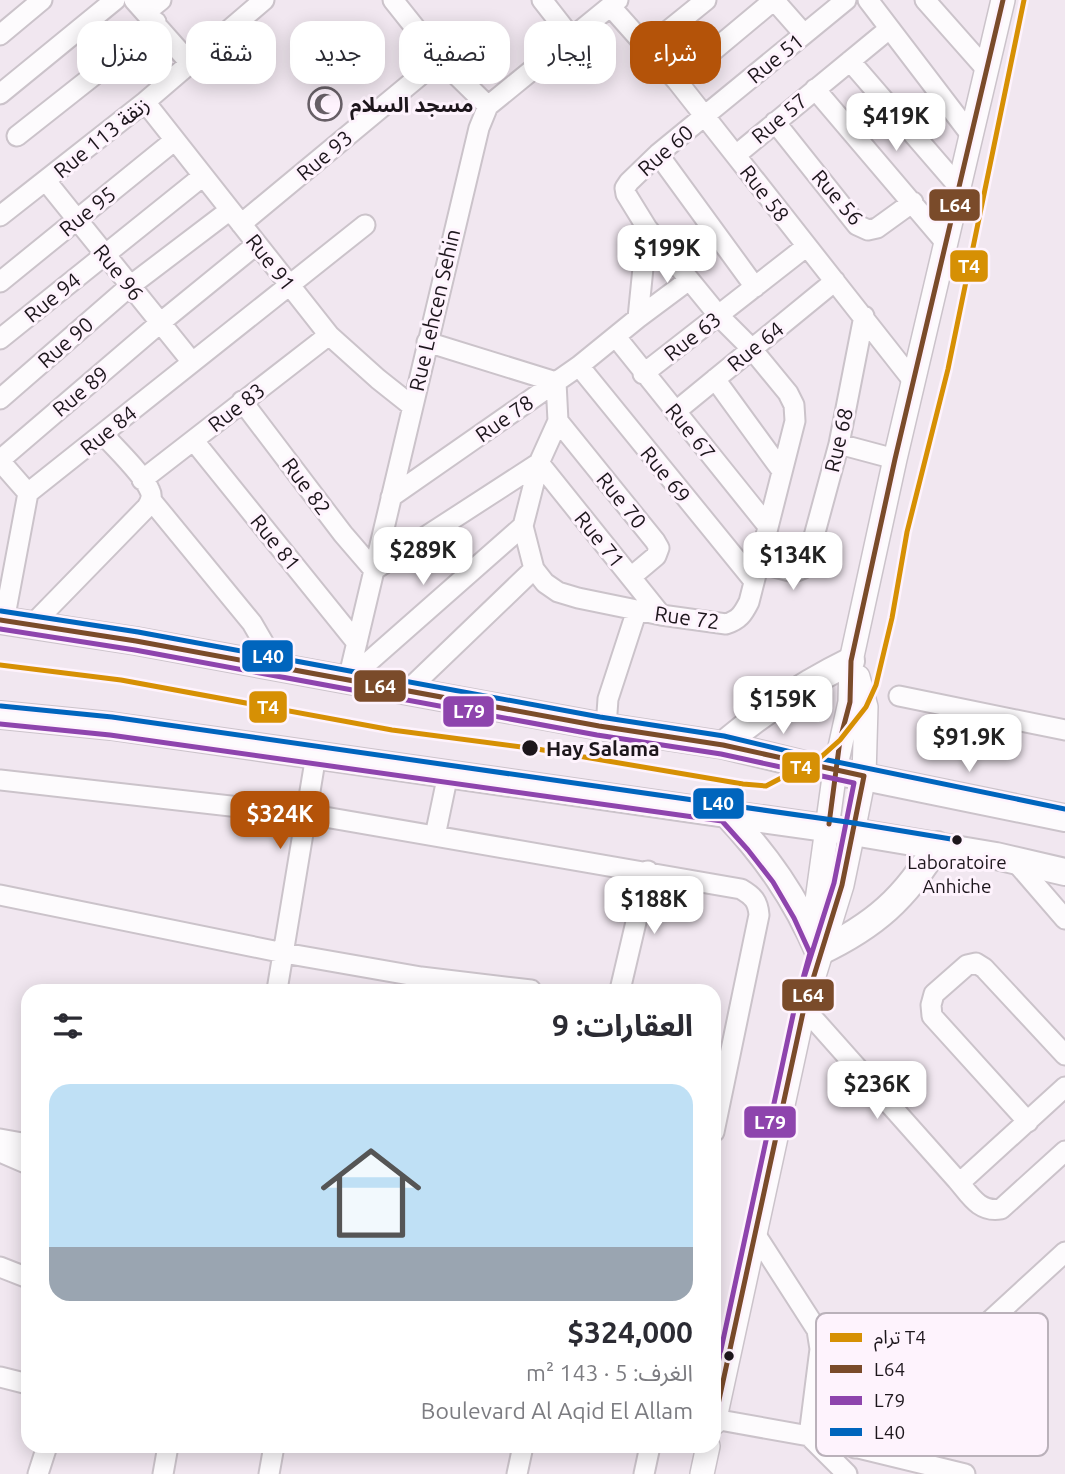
<!DOCTYPE html>
<html lang="ar">
<meta charset="utf-8">
<style>
body{margin:0;font-family:Ubuntu,"Noto Sans Arabic",sans-serif;background:#f2f2f3;color:#2b2b33;direction:rtl;height:100vh;display:flex;flex-direction:column;font-size:26px;white-space:nowrap}
*{box-sizing:border-box;margin:0}
p{font-size:23px;color:#7c7c81}
.icon{flex:none;width:38px;height:38px;fill:none;stroke:currentColor;stroke-width:2;stroke-linecap:round;stroke-linejoin:round}
.map{position:relative;flex:1;overflow:hidden;direction:ltr}
.drawer{position:absolute;left:21px;top:984px;width:700px;height:469px;display:flex;flex-direction:column;background:#fff;border-radius:21px;box-shadow:0 4px 18px #0003;direction:rtl}
.drawer>*{flex:none}
.top-card{position:absolute;left:21px;top:21px;width:700px;height:63px;direction:rtl;display:flex;gap:14px}
.price{position:absolute;translate:-50% -60px;padding:0 16px;border-radius:14px;background:#fff;color:#222;font-size:23px;line-height:46px;filter:drop-shadow(0 2px 4px #0008)}
.price::after{content:'';position:absolute;left:50%;top:42px;width:21px;height:16px;margin-left:-10px;background:inherit;clip-path:polygon(0 0,100% 0,50% 100%)}
.price.active{background:#b45309;color:#fff}
ul{padding:0;list-style:none}
li{display:grid;align-content:center;gap:14px;height:371px;padding:0 28px}
li span{display:grid;place-items:center;height:217px;border-radius:21px;color:#555}
li>.icon{margin-inline-start:auto}
span .icon{width:126px;height:126px;fill:#fffc;stroke-width:1}
li b{font-size:30px}
h2{display:flex;justify-content:space-between;align-items:center;height:84px;padding:0 28px;font-size:30px}
.tag{padding:0 24px;border-radius:21px;background:#fff;box-shadow:0 4px 18px #0003;font-size:24px;line-height:63px}
.tag.active{background:#b45309;color:#fff}
.map>svg:first-child{display:block}
</style>
<div class="map">
<svg width="1065" height="1474" viewBox="0 0 1065 1474">
<rect width="100%" height="100%" fill="#f1e7f0"/>
<g fill="none" stroke-linecap="round" stroke-linejoin="round">
<defs>
<path id="minor" d="M134 0 190 63
M393 0 440 59 488 106
M542 0 571 37
M868 0 971 135
M925 0 987 70
M611 7 677 81 914 382
M146 12 161 0
M0 35 42 0
M648 47 706 0
M850 61 959 187
M677 81 774 0 804 34
M815 89 946 243
M0 94 115 0
M145 102 329 335 378 379 412 406
M775 122 857 225 868 230 877 228 913 202
M17 136 93 76 156 22
M658 154 755 287
M736 155 889 29
M46 181 192 362
M0 216 145 102 264 0
M241 224 440 59
M0 282 175 140
M638 318 689 280
M616 337 767 525
M0 339 203 176
M427 342 556 382 558 421 539 463 523 526 534 569 545 583 558 592 578 598 661 615 726 624C739 620 743 614 749 602L795 421 794 405 788 393 751 348 719 316 647 228
M579 366 754 581
M643 374 807 246
M715 379 782 471
M0 399 130 286 230 210
M242 401 343 534 374 570 539 463 661 615
M675 412 835 281
M558 421 655 541 659 548 656 556 631 577
M194 441 357 643
M839 444 895 459
M0 460 160 323 257 244
M0 461 28 493
M142 480 329 335
M391 497 579 366 638 318 647 228 626 194 625 188 629 182 658 154 846 0
M151 500 252 623 277 666
M759 563 794 572 804 568 807 562 839 444 864 316
M4 621 28 493 365 225
M33 624 147 507C150 502 153 497 150 491 144 475 115 448 103 434
M348 680 479 128 488 106 618 0
M348 680 523 526
M408 690 534 569
M899 696 1065 730
M606 727 608 699 637 610
M0 780 319 816 741 889C753 896 758 901 759 915L714 1132
M435 836 448 774
M1014 860 1065 919
M0 895 284 953 421 977 531 990
M277 990 316 755
M620 990 648 871
M804 1008 957 1180 965 1178 1065 1087
M1028 1122 932 1016 931 1005 934 994 967 965 976 963 984 968 1065 1055
M0 1139 28 1144
M0 1152 28 1164
M957 1180C970 1195 979 1213 1001 1209L1065 1151
M754 1232 817 1330 820 1349 809 1436 847 1474
M0 1267 28 1278
M0 1377 28 1384
M714 1419 809 1436 965 1474
M855 1448 919 1386 1065 1252
M38 1474 47 1446
M163 1474 168 1446
M269 1474 274 1446
M517 1474 523 1446
M644 1474 650 1446"/>
<path id="tertiary" d="M817 942 815 915 835 770 850 702 851 661 895 459 1003 0
M714 1423 804 1008 842 885 853 832 864 776 866 707 858 677
M702 1474 708 1446"/>
<path id="secondary" d="M0 620 136 641 599 726 723 745 806 765 1065 818
M0 715 111 726 853 832 996 856 1065 872
M723 745C763 711 804 684 851 661
M726 813C767 857 795 897 819 952 874 926 906 898 937 845"/>
</defs>
<use href="#minor" stroke="#cbc3ca" stroke-width="23"/>
<use href="#tertiary" stroke="#cbc3ca" stroke-width="26"/>
<use href="#secondary" stroke="#cbc3ca" stroke-width="30"/>
<use href="#minor" stroke="#fdfbfd" stroke-width="19"/>
<use href="#tertiary" stroke="#fdfbfd" stroke-width="23"/>
<use href="#secondary" stroke="#fdfbfd" stroke-width="26"/>
<defs>
<path id="bus-1" d="M0 620 136 641 599 726 723 745 864 776 842 885 804 1008 714 1423
M829 824 840 740 850 702 851 661 895 459 1003 0"/>
<path id="bus-2" d="M0 629 135 650 597 735 721 754 854 783 834 883 795 1006 714 1382
M0 724 110 735 722 821 748 850 773 882 794 918 810 953 802 982"/>
<path id="bus-3" d="M1 611 138 632 600 717 724 736 808 756 1065 809
M1 706 112 717 854 823 957 840"/>
</defs>
<use href="#bus-1" stroke="#fef3fd" stroke-width="10"/>
<use href="#bus-2" stroke="#fef3fd" stroke-width="10"/>
<use href="#bus-3" stroke="#fef3fd" stroke-width="10"/>
<use href="#bus-1" stroke="#7a4b2a" stroke-width="5"/>
<use href="#bus-2" stroke="#8e44ad" stroke-width="5"/>
<use href="#bus-3" stroke="#0065bd" stroke-width="5"/>
<defs>
<path id="tram-1" d="M0 665 121 680 392 730 537 749 743 784 766 786 821 757 840 740 866 707 876 685 892 618 907 532 948 369 1024 0"/>
</defs>
<use href="#tram-1" stroke="#fef3fd" stroke-width="10"/>
<use href="#tram-1" stroke="#d69004" stroke-width="5"/>
</g>
<defs>
<symbol id="mosque-ring" viewBox="-11 -11 22 22"><circle r="9.5" fill="#fef3fd" stroke="#675f66" stroke-width="1.5"/><path d="M3.5-4.9A6 6 0 1 0 3.5 4.9A5 5 0 1 1 3.5-4.9Z" fill="#675f66"/></symbol>
</defs>
<g fill-rule="evenodd">
<use href="#mosque-ring" x="306" y="85" width="38" height="38"/>
</g>
<g fill="#1d161c" stroke="#fef3fd" stroke-width="2.5">
<circle cx="530" cy="748" r="9"/>
<circle cx="957" cy="840" r="6"/>
<circle cx="729" cy="1356" r="6"/>
</g>
<g text-anchor="middle" dominant-baseline="central" stroke-width="6" stroke-linejoin="round" paint-order="stroke">
<g font-size="19" fill="#1d161c" stroke="#fef3fd">
<text x="957" y="862">Laboratoire<tspan x="957" dy="24">Anhiche</tspan></text>
</g>
<g font-size="21" fill="#1d161c" stroke="#fef3fd">
<text transform="translate(775 58) rotate(-39)">Rue 51</text>
<text transform="translate(779 118) rotate(-40)">Rue 57</text>
<text transform="translate(101 137) rotate(-39)">Rue 113 زنقة</text>
<text transform="translate(665 150) rotate(-41)">Rue 60</text>
<text transform="translate(324 155) rotate(-40)">Rue 93</text>
<text transform="translate(765 193) rotate(52)">Rue 58</text>
<text transform="translate(838 197) rotate(49)">Rue 56</text>
<text transform="translate(87 211) rotate(-39)">Rue 95</text>
<text transform="translate(271 262) rotate(52)">Rue 91</text>
<text transform="translate(119 272) rotate(51)">Rue 96</text>
<text transform="translate(52 297) rotate(-39)">Rue 94</text>
<text transform="translate(434 310) rotate(-77)">Rue Lehcen Sehin</text>
<text transform="translate(692 336) rotate(-38)">Rue 63</text>
<text transform="translate(65 342) rotate(-41)">Rue 90</text>
<text transform="translate(755 346) rotate(-39)">Rue 64</text>
<text transform="translate(80 391) rotate(-40)">Rue 89</text>
<text transform="translate(236 407) rotate(-38)">Rue 83</text>
<text transform="translate(504 418) rotate(-35)">Rue 78</text>
<text transform="translate(108 430) rotate(-39)">Rue 84</text>
<text transform="translate(691 431) rotate(51)">Rue 67</text>
<text transform="translate(838 440) rotate(-77)">Rue 68</text>
<text transform="translate(666 474) rotate(51)">Rue 69</text>
<text transform="translate(307 486) rotate(53)">Rue 82</text>
<text transform="translate(622 500) rotate(51)">Rue 70</text>
<text transform="translate(600 539) rotate(51)">Rue 71</text>
<text transform="translate(276 542) rotate(51)">Rue 81</text>
<text transform="translate(687 617) rotate(8)">Rue 72</text>
</g>
<g font-size="21" font-weight="bold" fill="#1d161c" stroke="#fef3fd" text-anchor="start">
<text x="350" y="104">مسجد السلام</text>
</g>
<g font-size="21" font-weight="bold" fill="#1d161c" stroke="#fef3fd" text-anchor="start">
<text x="546" y="748">Hay Salama</text>
</g>
</g>
<rect x="816" y="1313" width="232" height="143" rx="10" fill="#fef3fd" stroke="#bab1ba" stroke-width="2"/>
<rect x="830" y="1333" width="32" height="9" fill="#d69004"/>
<rect x="830" y="1365" width="32" height="8" fill="#7a4b2a"/>
<rect x="830" y="1396" width="32" height="9" fill="#8e44ad"/>
<rect x="830" y="1428" width="32" height="8" fill="#0065bd"/>
<g font-size="19" fill="#1d161c">
<text x="874" y="1344">ترام T4</text>
<text x="874" y="1376">L64</text>
<text x="874" y="1407">L79</text>
<text x="874" y="1439">L40</text>
</g>
<g stroke="#fef3fd" stroke-width="2.5">
<rect x="928" y="188" width="53" height="34" rx="7" fill="#7a4b2a"/>
<rect x="949" y="249" width="40" height="34" rx="7" fill="#d69004"/>
<rect x="241" y="639" width="53" height="34" rx="7" fill="#0065bd"/>
<rect x="353" y="669" width="54" height="34" rx="7" fill="#7a4b2a"/>
<rect x="248" y="690" width="40" height="34" rx="7" fill="#d69004"/>
<rect x="442" y="695" width="53" height="33" rx="7" fill="#8e44ad"/>
<rect x="781" y="751" width="40" height="33" rx="7" fill="#d69004"/>
<rect x="692" y="787" width="53" height="33" rx="7" fill="#0065bd"/>
<rect x="781" y="978" width="54" height="34" rx="7" fill="#7a4b2a"/>
<rect x="743" y="1105" width="54" height="34" rx="7" fill="#8e44ad"/>
</g>
<g font-size="19" text-anchor="middle" font-weight="bold" fill="#fff">
<text x="955" y="212">L64</text>
<text x="969" y="273">T4</text>
<text x="268" y="663">L40</text>
<text x="380" y="693">L64</text>
<text x="268" y="714">T4</text>
<text x="469" y="718">L79</text>
<text x="801" y="774">T4</text>
<text x="718" y="810">L40</text>
<text x="808" y="1002">L64</text>
<text x="770" y="1129">L79</text>
</g>
</svg>
<b class="price" style="left:896px;top:153px">$419K</b>
<b class="price" style="left:667px;top:285px">$199K</b>
<b class="price" style="left:423px;top:587px">$289K</b>
<b class="price" style="left:793px;top:592px">$134K</b>
<b class="price" style="left:783px;top:736px">$159K</b>
<b class="price" style="left:969px;top:774px">$91.9K</b>
<b class="price active" style="left:280px;top:851px">$324K</b>
<b class="price" style="left:654px;top:936px">$188K</b>
<b class="price" style="left:877px;top:1121px">$236K</b>
<div class="top-card">
<a class="tag active">شراء</a>
<a class="tag">إيجار</a>
<a class="tag">تصفية</a>
<a class="tag">جديد</a>
<a class="tag">شقة</a>
<a class="tag">منزل</a>
</div>
<section class="drawer">
<h2>العقارات: 9<svg class="icon" aria-label="filters" viewBox="0 0 24 24"><path d="M4 7h16M4 17h16"/><circle cx="9" cy="7" r="2"/><circle cx="15" cy="17" r="2"/></svg></h2>
<ul>
<li><span style="background:linear-gradient(#bfe0f5 75%,#9aa5b1 0)"><svg class="icon" aria-label="home" viewBox="0 0 24 24"><path d="M3 11l9-7 9 7M6 9v11h12V9"/></svg></span><div><b>$324,000</b><p>الغرف: 5 · 143 m²</p><p>Boulevard Al Aqid El Allam</p></div></li>
</ul>
</section>
</div>
